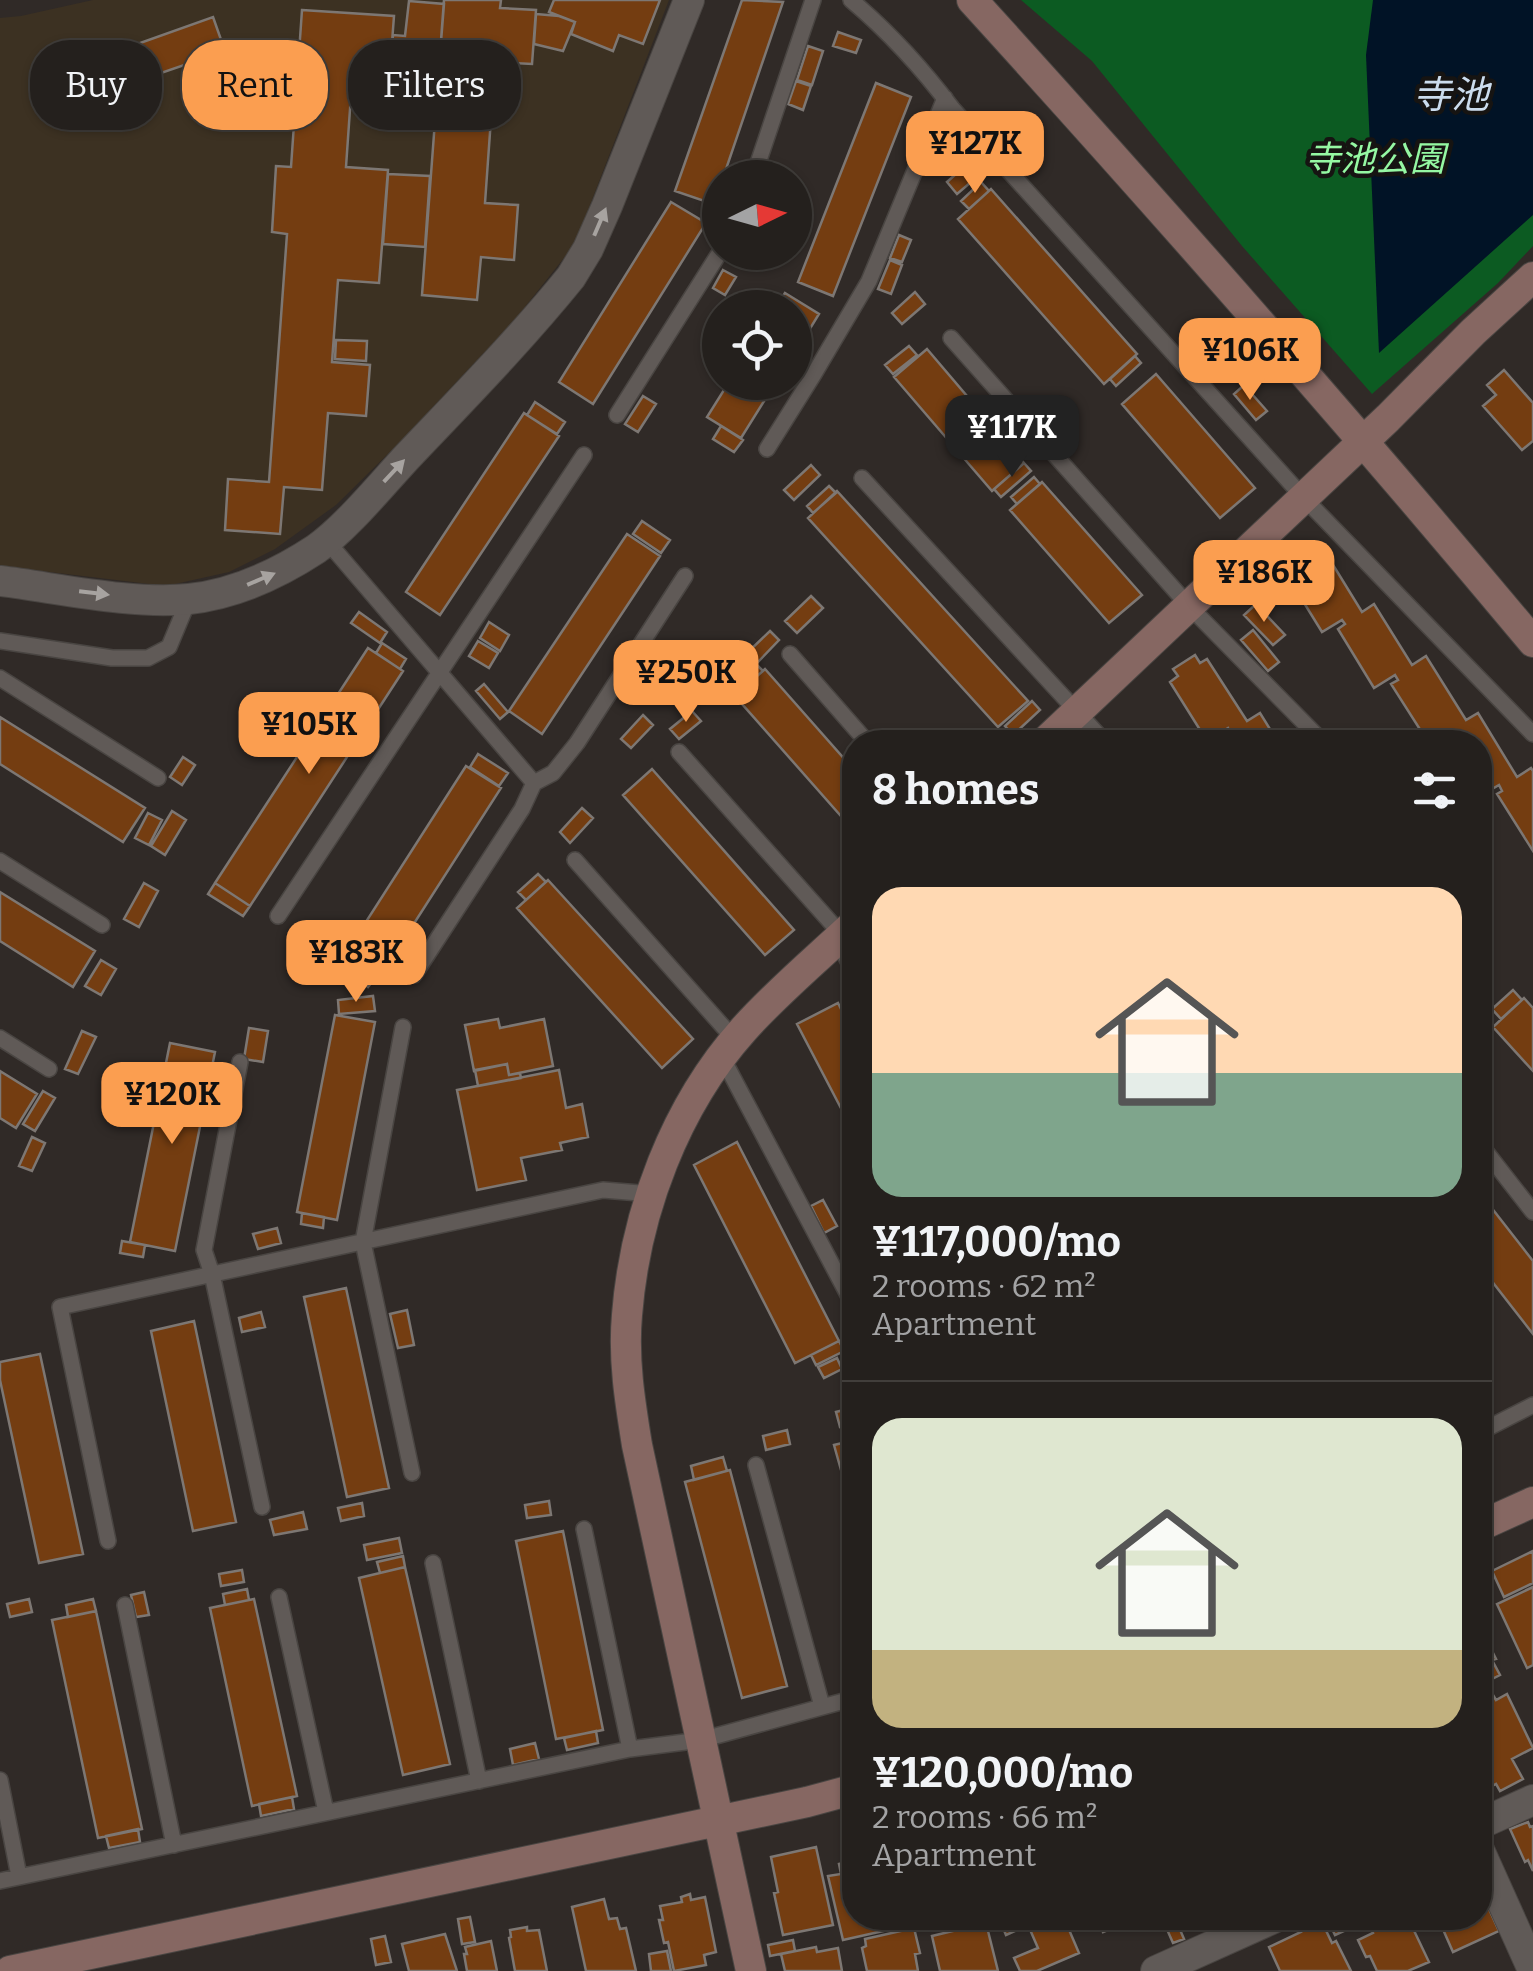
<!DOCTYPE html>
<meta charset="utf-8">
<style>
body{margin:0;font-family:Bitter,"Noto Sans JP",serif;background:#302d2a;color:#f1f3f6;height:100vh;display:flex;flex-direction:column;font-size:38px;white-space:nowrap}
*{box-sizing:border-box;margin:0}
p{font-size:32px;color:#a3a3a4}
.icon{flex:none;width:55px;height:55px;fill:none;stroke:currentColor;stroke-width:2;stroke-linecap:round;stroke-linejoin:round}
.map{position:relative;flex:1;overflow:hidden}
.details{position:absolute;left:842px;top:730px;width:650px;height:1200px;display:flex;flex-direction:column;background:#24201d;border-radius:40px;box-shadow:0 2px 8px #0004,0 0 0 2px #413e3b}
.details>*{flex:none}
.top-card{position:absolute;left:30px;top:40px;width:662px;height:90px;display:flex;gap:20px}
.needle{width:65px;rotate:85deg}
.tools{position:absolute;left:702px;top:160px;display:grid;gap:20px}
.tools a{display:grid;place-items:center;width:110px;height:110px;border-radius:50%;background:#24201d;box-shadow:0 2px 8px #0004,0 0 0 2px #413e3b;font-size:50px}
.price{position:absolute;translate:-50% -85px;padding:0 22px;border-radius:20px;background:#fb9e50;color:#111;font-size:32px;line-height:65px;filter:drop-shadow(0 2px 5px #0008)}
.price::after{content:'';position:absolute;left:50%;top:60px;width:30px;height:22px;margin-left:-15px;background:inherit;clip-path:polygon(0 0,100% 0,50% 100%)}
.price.current{background:#222;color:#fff}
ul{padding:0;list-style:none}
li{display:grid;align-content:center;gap:20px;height:530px;padding:0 30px}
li+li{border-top:2px solid #413e3b}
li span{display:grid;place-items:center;height:310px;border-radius:30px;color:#555}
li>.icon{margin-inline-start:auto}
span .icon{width:180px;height:180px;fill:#fffc;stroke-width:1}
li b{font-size:42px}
h2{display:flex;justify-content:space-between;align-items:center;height:120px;padding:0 30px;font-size:42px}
.tag{padding:0 35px;border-radius:40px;background:#24201d;box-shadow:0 2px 8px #0004,0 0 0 2px #413e3b;font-size:35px;line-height:90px}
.tag.current{background:#fb9e50;color:#111}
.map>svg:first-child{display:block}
</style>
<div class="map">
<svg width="1533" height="1971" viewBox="0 0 1533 1971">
<rect width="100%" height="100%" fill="#302a27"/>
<path fill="#3c3122" d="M93 0H669L575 244 513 322 394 448 336 505 275 549 229 572 166 586 0 566V18L21 16Z"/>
<path fill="#0c5b22" d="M1021 0H1533V246L1498 283 1372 394 1242 246 1092 61Z"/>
<path fill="#011326" d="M1373 0H1533V215L1379 353 1366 55Z"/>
<path fill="#743d11" stroke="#7d7773" stroke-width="2.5" d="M444 0H501L500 8 536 10 532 64 495 62 485 203 518 205 514 260 481 257 477 300 422 295Z
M554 0H660L643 44 619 35 613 51 571 34 575 22 549 12Z
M742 0 783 2 723 178H720V185L713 204 675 191Z
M409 1 444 4 441 42H435L432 74 390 69 393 35 405 36Z
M302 10 394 16 390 69 353 66 346 167 388 170 379 283 338 280 332 362 370 365 366 416 328 413 322 490 284 487 280 534 225 530 228 479 269 482 287 234 272 232 276 166 291 167Z
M536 14 559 16 575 22 563 51 534 44Z
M213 17 225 51 138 81 126 48Z
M838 32 861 40 856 53 833 46Z
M808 46 823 51 812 85 797 80Z
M796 81 811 86 803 110 788 104Z
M876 83 911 97 833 296 798 282Z
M966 165 977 177 957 194 947 182Z
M388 174 430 176 425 247 383 244Z
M981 182 989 191 969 209 961 201Z
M991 189 1137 354 1104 384 958 219Z
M671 202 706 223 593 404 559 382Z
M899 235 911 240 902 262 890 258Z
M890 260 902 265 891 294 878 289Z
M723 270 736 277 725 295 713 288Z
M915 292 925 304 902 324 892 313Z
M785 293 819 314 795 353V308H775Z
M336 340 367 341 366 361 335 359Z
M909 346 917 355 893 374 885 365Z
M927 349 1024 463 992 491 894 377Z
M1135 356 1141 363 1116 386 1110 379Z
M1504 370 1533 403V441L1522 450 1483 406 1496 395 1487 385Z
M1156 374 1255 488 1220 518 1122 404Z
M729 382H776L741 438 707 417Z
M1244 385 1267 411 1256 420 1234 394Z
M643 396 656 404 638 432 625 424Z
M535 402 565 422 557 434 527 415Z
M524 413 559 436 440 615 406 592Z
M721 426 743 440 734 452 713 439Z
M1024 463 1031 471 1001 497 994 489Z
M811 465 820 475 794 500 784 490Z
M1034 477 1040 484 1017 504 1011 497Z
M1042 482 1142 595 1109 623 1010 510Z
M829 486 836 493 813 513 807 506Z
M837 491 1028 701 998 727 808 518Z
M642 521 670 540 661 553 633 534Z
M627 534 660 556 542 734 509 711Z
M1322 547 1362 612 1374 604 1412 665 1426 656 1466 720 1478 713 1517 777 1531 768 1533 771V851L1497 794 1502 791 1499 785 1480 796V742H1447L1444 738 1450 735 1447 730 1428 742 1391 684 1398 680 1395 675 1374 688 1338 629 1345 624 1342 620 1322 632 1285 572 1290 568 1286 562 1309 548 1313 554Z
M811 596 823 608 797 633 785 621Z
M1256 604 1285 635 1273 645 1244 615Z
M359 612 387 632 380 643 351 623Z
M489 622 509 635 500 651 480 638Z
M1253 630 1279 662 1268 671 1241 640Z
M770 631 779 640 758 662 748 652Z
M478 641 498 653 489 668 469 656Z
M382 643 406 659 400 669 376 653Z
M368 648 403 671 250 906 215 883Z
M1195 655 1200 663 1207 659 1247 721 1260 713 1278 742H1225L1223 739 1231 734 1228 728 1207 741 1170 682 1178 676 1173 669Z
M755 663 763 671 742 689 734 681Z
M765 669 855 771V832L735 696Z
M484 684 508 712 500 719 476 691Z
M1032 701 1040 710 1013 735 1005 726Z
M692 711 701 721 679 739 670 729Z
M643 715 653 725 631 748 621 739Z
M0 717 145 808 123 842 0 764Z
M478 754 508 773 499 786 470 767Z
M183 757 195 765 182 785 170 777Z
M466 766 501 788 388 964 353 942Z
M652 769 794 930 765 955 623 795Z
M582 808 593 818 570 843 560 832Z
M172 811 186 820 165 855 151 846Z
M148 813 162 820 149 845 135 838Z
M538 874 546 882 526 900 518 892Z
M548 880 693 1039 662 1068 517 908Z
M144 883 158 891 139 927 124 919Z
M215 883 250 906 243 916 208 894Z
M0 892 95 951 73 987 0 941Z
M332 939 354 956 345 968 323 950Z
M356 957 378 975 368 987 346 969Z
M101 960 116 969 101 995 85 986Z
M1513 990 1522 1000 1501 1019 1492 1009Z
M373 996 375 1011 339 1014 338 1000Z
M1524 998 1533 1008V1071L1493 1027Z
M838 1003 855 1037V1135L797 1024Z
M335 1015 375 1022 337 1220 297 1212Z
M498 1019 500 1028 544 1019 553 1066 509 1075 507 1064 474 1071 465 1025Z
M249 1028 268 1031 263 1062 244 1059Z
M82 1031 96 1037 78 1074 65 1069Z
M170 1043 215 1052 175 1251 130 1242Z
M507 1064 509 1075 520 1073 521 1078 478 1086 475 1070Z
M559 1070 566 1108 582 1104 588 1137 560 1143 562 1150 521 1158 526 1180 477 1190 457 1090Z
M0 1071 37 1094 16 1128 0 1118Z
M43 1091 55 1098 35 1131 23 1124Z
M32 1137 45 1143 32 1171 19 1166Z
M737 1142 839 1341 795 1363 694 1165Z
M1480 1193 1533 1261V1334L1480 1266Z
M823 1200 837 1226 824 1233 811 1206Z
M302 1213 324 1217 323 1228 301 1224Z
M277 1228 281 1243 258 1249 253 1234Z
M122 1241 145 1245 143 1257 120 1253Z
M346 1288 389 1488 347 1497 304 1297Z
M407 1310 414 1345 398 1348 390 1314Z
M261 1312 265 1327 242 1332 239 1318Z
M194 1321 236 1522 193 1531 151 1331Z
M839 1341 844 1351 816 1365 811 1355Z
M40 1354 83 1554 39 1563 0 1380V1362Z
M837 1358 842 1369 824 1378 818 1367Z
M855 1407V1422L840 1427 836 1412Z
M787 1430 790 1444 766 1450 763 1436Z
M855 1440V1520L834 1445Z
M723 1457 727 1471 694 1480 691 1466Z
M730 1470 787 1686 742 1698 685 1482Z
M549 1501 551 1515 527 1518 525 1505Z
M362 1503 364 1516 341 1521 338 1508Z
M303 1512 307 1529 274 1535 270 1520Z
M563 1531 603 1730 556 1739 516 1541Z
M399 1538 402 1553 367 1560 364 1545Z
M1533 1551V1583L1504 1597 1492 1571Z
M403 1556 405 1567 380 1573 377 1562Z
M405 1567 450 1764 403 1775 359 1578Z
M242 1570 244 1582 221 1586 219 1574Z
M1533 1587V1665L1527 1668 1497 1604Z
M247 1589 249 1600 225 1605 223 1594Z
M144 1592 149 1615 136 1617 131 1595Z
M29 1599 32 1612 10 1617 7 1604Z
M93 1599 96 1611 68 1617 66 1605Z
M254 1599 297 1796 252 1806 210 1608Z
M96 1611 142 1829 98 1838 52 1620Z
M1480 1627 1496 1659 1492 1660 1500 1675 1480 1685Z
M1507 1694 1533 1748 1512 1759 1523 1779 1500 1791 1496 1784 1492 1786 1480 1762V1702L1493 1695 1496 1700Z
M596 1731 598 1743 567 1750 564 1738Z
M535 1743 539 1759 513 1765 510 1749Z
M292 1797 294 1809 261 1816 259 1804Z
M1528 1822 1530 1827 1533 1826V1871L1528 1860 1525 1862 1510 1829Z
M138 1829 140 1842 109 1848 106 1836Z
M816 1847 833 1925 783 1935 774 1893 778 1892 771 1857Z
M855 1860V1918H908L910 1925 843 1940 828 1876 841 1874 839 1864Z
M1480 1889 1499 1931 1453 1952 1438 1918H1480Z
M690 1894 691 1900 705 1897 716 1952 704 1955 706 1965 674 1971 668 1942 664 1943 659 1920H663L660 1906 682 1902 681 1897Z
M604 1899 609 1919 617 1918 620 1929 626 1928 636 1971H586L572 1907Z
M470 1917 475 1942 462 1944 458 1919Z
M999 1918H1064L1079 1953 1037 1971H1020L1014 1958 1038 1948 1028 1925 1006 1935Z
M1097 1918H1137L1103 1932Z
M1162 1918H1175L1184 1939 1173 1943Z
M1320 1918 1332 1943 1336 1941 1351 1971H1280L1269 1947 1301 1932 1299 1928Z
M1327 1918H1362L1364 1922 1335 1935Z
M1366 1918H1408L1429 1962 1408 1971H1377L1370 1956 1366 1957 1358 1940 1373 1933Z
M986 1923 998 1971H940L932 1936Z
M527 1927V1931L539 1930 547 1971H515L509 1938 511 1937 510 1930Z
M914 1928 920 1953 915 1954 918 1971H867L862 1948 866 1946 865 1939Z
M445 1934 457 1971H409L402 1944Z
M385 1936 391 1962 376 1965 371 1939Z
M793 1940 795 1951 770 1956 768 1945Z
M491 1941 497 1971H467L464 1954H467L465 1947Z
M816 1947 817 1952 838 1948 842 1971H785L781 1954Z
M667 1951 671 1971H651L649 1954Z"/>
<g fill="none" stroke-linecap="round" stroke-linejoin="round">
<defs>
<path id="lane" d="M851 0C889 32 922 68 952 108L1303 497 1533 734
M753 178 813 0
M951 338 1189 606 1323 742
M617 415 720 252
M767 449 814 374 869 281 945 98
M862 478 1105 742
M326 540 534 783
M0 641 112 658H148L169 647 189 599
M790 654 867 742
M0 678 158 778
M679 752 842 935
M575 860 735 1040
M0 861 102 925
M278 916 584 455
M837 940 855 974
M414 975 522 809 534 783 553 773 577 743 685 576
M403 1027 363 1242 412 1473
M0 1038 49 1069
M722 1057 855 1308
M240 1062 204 1250 212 1274 262 1507
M1480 1144 1533 1212
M1480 1432 1533 1405
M756 1465 822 1706
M584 1529 630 1749
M108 1541 60 1307 603 1190 652 1194
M433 1563 479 1781
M279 1597 326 1812
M125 1605 174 1845
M0 1780 19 1876
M0 1881 630 1749 701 1740 855 1698"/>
<path id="street" d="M0 581C57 588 133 605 189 599 235 594 278 574 316 549 346 528 381 485 407 457 463 398 520 340 571 277L588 249 607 206 689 0
M1480 1824 1533 1800
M1480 1852 1533 1970
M1156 1971 1274 1918"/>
<path id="secondary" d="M972 0C1163 210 1351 424 1533 642
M1045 742 1388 418 1473 332 1533 277
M1480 1526 1533 1502
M10 1971 807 1802 855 1789
M751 1971 637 1445C630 1402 623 1359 627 1315 635 1213 675 1106 744 1029 778 991 818 958 855 923"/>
</defs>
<use href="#lane" stroke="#494542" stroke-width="18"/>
<use href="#street" stroke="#494542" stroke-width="32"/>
<use href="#secondary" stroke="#494542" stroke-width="32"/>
<use href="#lane" stroke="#605a57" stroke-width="15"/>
<use href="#street" stroke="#605a57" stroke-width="30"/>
<use href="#secondary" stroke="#866762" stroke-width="30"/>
</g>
<defs><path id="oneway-solid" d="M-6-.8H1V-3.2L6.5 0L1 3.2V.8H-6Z" transform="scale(2.5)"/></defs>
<g fill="#a7a3a0">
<use href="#oneway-solid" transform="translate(600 222) rotate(-67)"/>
<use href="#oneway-solid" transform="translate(394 471) rotate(-47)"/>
<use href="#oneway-solid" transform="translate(261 579) rotate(-23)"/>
<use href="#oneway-solid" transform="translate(94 593) rotate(7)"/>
</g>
<g text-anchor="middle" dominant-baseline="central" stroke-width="9" stroke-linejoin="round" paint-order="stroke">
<g font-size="35" font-style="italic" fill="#95f8a3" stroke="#161412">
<text x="1375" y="159">寺池公園</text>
</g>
<g font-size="38" font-style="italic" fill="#cbdced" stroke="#161412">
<text x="1451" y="95">寺池</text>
</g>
</g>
</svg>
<div class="tools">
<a><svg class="needle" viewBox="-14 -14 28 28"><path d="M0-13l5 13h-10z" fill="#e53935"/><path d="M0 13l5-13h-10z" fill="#a3a3a4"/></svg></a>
<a><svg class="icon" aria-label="locate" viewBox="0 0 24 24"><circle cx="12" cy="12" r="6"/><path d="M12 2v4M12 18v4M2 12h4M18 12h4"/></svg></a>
</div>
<b class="price" style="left:975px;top:196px">¥127K</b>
<b class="price" style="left:1250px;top:403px">¥106K</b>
<b class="price current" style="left:1012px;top:480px">¥117K</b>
<b class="price" style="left:1264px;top:625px">¥186K</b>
<b class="price" style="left:686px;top:725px">¥250K</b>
<b class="price" style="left:309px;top:777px">¥105K</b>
<b class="price" style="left:356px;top:1005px">¥183K</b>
<b class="price" style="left:172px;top:1147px">¥120K</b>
<div class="top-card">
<a class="tag">Buy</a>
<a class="tag current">Rent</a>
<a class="tag">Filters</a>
</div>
<section class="details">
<h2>8 homes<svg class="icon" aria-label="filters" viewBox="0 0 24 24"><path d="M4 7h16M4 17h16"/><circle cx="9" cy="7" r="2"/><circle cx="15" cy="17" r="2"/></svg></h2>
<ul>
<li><span style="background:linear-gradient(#ffd9b3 60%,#7fa58c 0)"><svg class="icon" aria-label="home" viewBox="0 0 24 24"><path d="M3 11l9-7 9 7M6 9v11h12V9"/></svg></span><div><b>¥117,000/mo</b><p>2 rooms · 62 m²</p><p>Apartment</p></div></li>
<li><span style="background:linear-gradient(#dfe7d0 75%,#c2b280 0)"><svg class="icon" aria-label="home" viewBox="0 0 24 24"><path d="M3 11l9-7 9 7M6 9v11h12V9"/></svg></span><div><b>¥120,000/mo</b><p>2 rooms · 66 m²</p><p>Apartment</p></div></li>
</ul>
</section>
</div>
